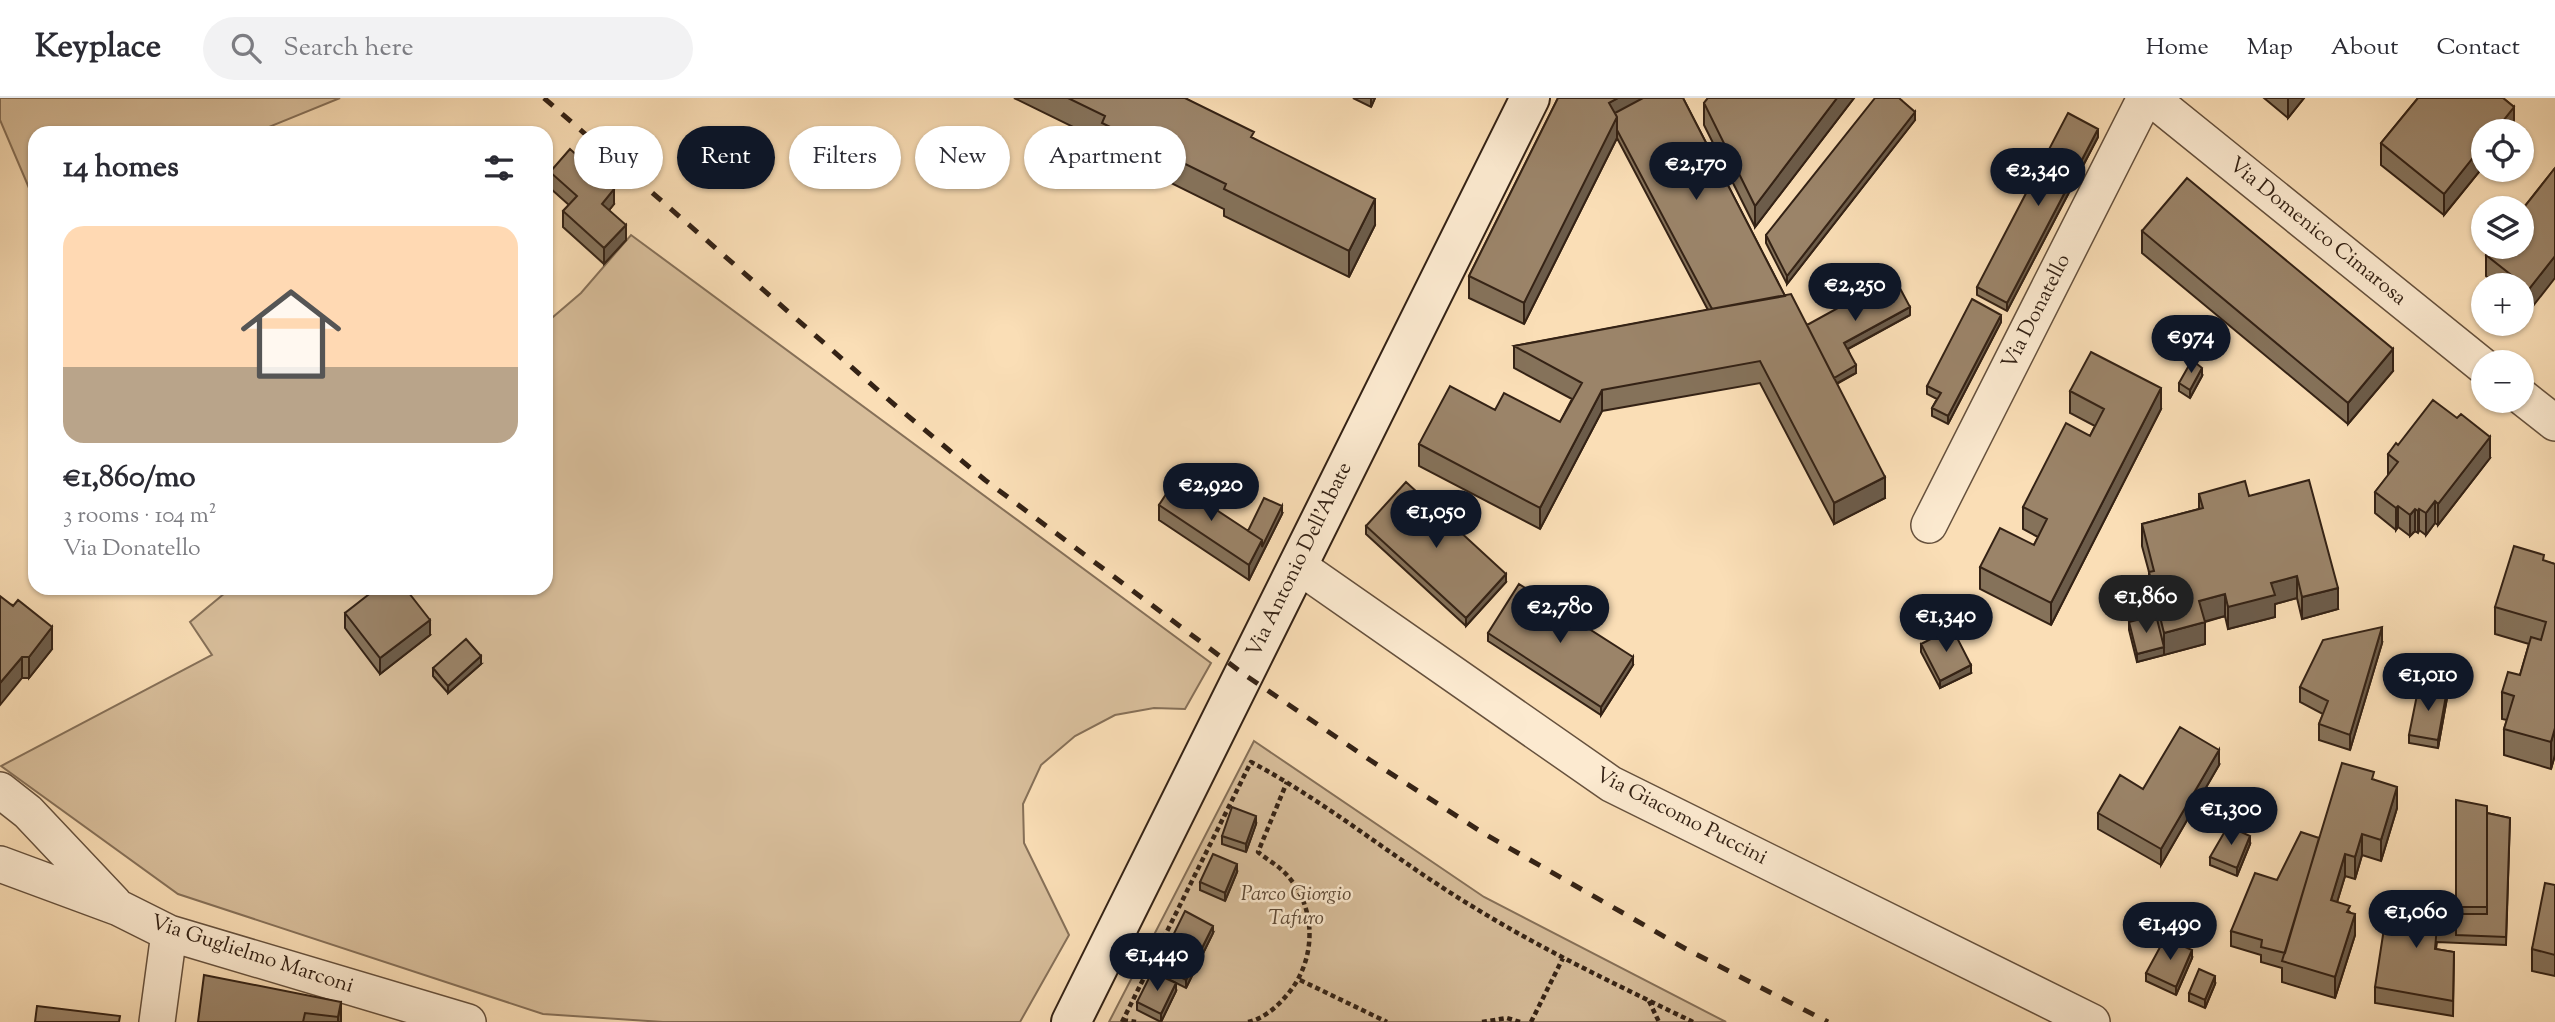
<!DOCTYPE html>
<meta charset="utf-8">
<style>
body{margin:0;font-family:"Sorts Mill Goudy",serif;background:#f2f2f3;color:#2b2b33;height:100vh;display:flex;flex-direction:column;font-size:26px;white-space:nowrap}
*{box-sizing:border-box;margin:0}
p{font-size:23px;color:#7c7c81}
.icon{flex:none;width:38px;height:38px;fill:none;stroke:currentColor;stroke-width:2;stroke-linecap:round;stroke-linejoin:round}
.map{position:relative;flex:1;overflow:hidden}
.side{position:absolute;left:28px;top:28px;width:525px;height:469px;display:flex;flex-direction:column;background:#fff;border-radius:21px;box-shadow:0 2px 5px #0004}
.side>*{flex:none}
.top-card{position:absolute;left:574px;top:28px;width:665px;height:63px;display:flex;gap:14px}
.buttons{position:absolute;left:2471px;top:21px;display:grid;gap:14px}
.buttons a{display:grid;place-items:center;width:63px;height:63px;border-radius:50%;background:#fff;box-shadow:0 2px 5px #0004;font-size:35px}
.price{position:absolute;translate:-50% -60px;padding:0 16px;border-radius:24px;background:#111827;color:#fff;font-size:23px;line-height:46px;filter:drop-shadow(0 2px 4px #0008)}
.price::after{content:'';position:absolute;left:50%;top:42px;width:21px;height:16px;margin-left:-10px;background:inherit;clip-path:polygon(0 0,100% 0,50% 100%)}
.price.active{background:#222;color:#fff}
ul{padding:0;list-style:none}
li{display:grid;align-content:center;gap:14px;height:371px;padding:0 35px}
li span{display:grid;place-items:center;height:217px;border-radius:21px;color:#555}
li>.icon{margin-inline-start:auto}
span .icon{width:126px;height:126px;fill:#fffc;stroke-width:1}
li b{font-size:30px}
h2{display:flex;justify-content:space-between;align-items:center;height:84px;padding:0 35px;font-size:30px}
.chip{padding:0 24px;border-radius:32px;background:#fff;box-shadow:0 2px 5px #0004;font-size:24px;line-height:63px}
.chip.active{background:#111827;color:#fff}
header{display:flex;align-items:center;gap:42px;box-sizing:border-box;height:98px;padding:0 35px;background:#fff;border-bottom:2px solid #e1e1e2}
header strong{font-size:33px}
nav{display:flex;gap:38px;margin-inline-start:auto;font-size:24px}
.search{width:490px;height:63px;background:#f2f2f3;display:flex;align-items:center;gap:18px;box-sizing:border-box;padding:0 24px;border-radius:38px;color:#7c7c81;font-size:26px}
.map>svg:first-child{display:block}
</style>
<header>
<strong>Keyplace</strong>
<div class="search"><svg class="icon" aria-label="search" viewBox="0 0 24 24"><circle cx="10" cy="10" r="6"/><path d="M15 15l6 6"/></svg>Search here</div>
<nav><a>Home</a><a>Map</a><a>About</a><a>Contact</a></nav>
</header>
<div class="map">
<svg width="2555" height="924" viewBox="0 0 2555 924">
<rect width="100%" height="100%" fill="#fadeb6"/>
<filter id="stains"><feTurbulence type="fractalNoise" baseFrequency=".00286" numOctaves="4"/><feColorMatrix values="0 0 0 0 .2 0 0 0 0 .09 0 0 0 0 .02 0 0 0 .5 -.17"/></filter>
<radialGradient id="worn" r=".72"><stop offset=".6" stop-color="#630" stop-opacity="0"/><stop offset="1" stop-color="#630" stop-opacity=".3"/></radialGradient>
<path fill="#d8be9b" stroke="#867058" stroke-width="2" d="M0 0H340L254 35H35V104L0 22Z
M631 137 1211 565 1185 611 1154 610 1115 617 1075 638 1041 667 1023 706 1024 745 1069 837 1020 924H663L543 916 178 796 1 668 212 557 190 524 231 490H546V225L581 195Z
M1254 643 1484 799 1726 924H1109Z"/>
<g fill="none" stroke-linecap="round" stroke-linejoin="round">
<defs>
<path id="minor" d="M2151 0 2483 268
M2522 299 2555 325
M1929 427 2145 0
M1297 467 1611 686 2092 924
M0 692 28 714 114 805
M0 766 119 810 169 835 468 924
M157 924 169 835"/>
<path id="secondary" d="M1071 924 1530 0"/>
</defs>
<use href="#minor" stroke="#66513d" stroke-width="38"/>
<use href="#secondary" stroke="#342215" stroke-width="42"/>
<path stroke="#342215" stroke-width="4.5" stroke-dasharray="5 3.5" stroke-linecap="butt" d="M1300 882 1387 924
M1649 903 1659 924
M1123 922 1136 924
M1122 924 1251 664C1330 706 1398 764 1475 810 1545 853 1619 888 1693 924
M1248 924C1263 921 1277 909 1287 897 1317 862 1318 808 1284 774 1276 766 1266 761 1258 754L1287 684
M1482 924 1507 920 1520 924
M1531 924 1563 860"/>
<use href="#minor" stroke="#fcead0" stroke-width="35"/>
<use href="#secondary" stroke="#fcead0" stroke-width="38"/>
<path stroke="#342215" stroke-width="5" stroke-dasharray="12 12" stroke-linecap="butt" d="M544 0 896 308 985 382 1245 577 1370 662 1483 735 1686 851 1828 924"/>
</g>
<path fill="#85725a" stroke="#342215" stroke-width="2" d="M1014 0H1185L1254 41 1375 127 1349 179 1224 118V111L1102 51V43Z
M1353 0H1375L1371 9Z
M1558 0H1683L1785 198 1807 227 1910 217 1848 251 1856 275 1837 286 1885 400 1834 426 1760 285 1602 313 1540 431 1419 368V346L1495 312 1560 324 1572 301 1514 270V248L1708 212 1617 40 1524 226 1469 200V178Z
M1708 0H1854L1755 129 1704 27V5Z
M2264 0H2304L2288 20Z
M2418 0H2503L2514 9V31L2512 33H2483V69L2444 117 2381 67V45Z
M1902 3 1915 22 1787 186 1766 145V137Z
M2098 39 2007 213 1977 197V189Z
M2555 70 2529 213 2522 207V187H2497L2486 178V157Z
M550 74 614 106 609 112 626 142 604 166 563 129V113L569 107 550 90Z
M2142 133 2393 273 2348 326 2142 155Z
M2001 224 1948 326 1932 318V310L1937 301 1927 296V288Z
M2202 278 2190 300 2179 293V285Z
M2070 293 2161 311 2051 527 1980 491V469L2034 447 2038 439 2023 431V409L2090 338 2095 328 2070 315Z
M2398 347 2490 360 2438 427 2435 425 2426 437 2419 432 2418 435 2415 433 2410 438 2398 429 2396 432 2375 415V394L2388 378V356Z
M2199 396 2249 398 2338 511 2302 521 2297 500 2275 506V519L2228 531 2225 518 2205 524V546L2137 564 2129 532V524L2154 517 2149 496V474L2142 448V426L2199 411Z
M1159 407 1248 433 1282 416 1249 482 1159 422Z
M1366 428 1506 484 1466 528 1366 436Z
M2544 463 2555 466V657L2551 671 2504 657V631L2507 622 2502 621V594L2520 577 2529 546 2495 536V509Z
M13 508 52 551 29 580H22Z
M345 515 430 537 380 576 345 530Z
M1488 535 1633 567 1601 617 1488 543Z
M2382 545 2350 652 2319 642V626L2323 616 2300 604V589Z
M1921 546 1971 575 1940 590 1921 554Z
M481 566 448 595 433 578V570Z
M2447 600 2438 650 2409 645V637Z
M2219 667 2161 767 2098 731V715L2143 691Z
M2374 682 2397 710 2381 763 2362 757 2355 781 2345 778 2337 804 2350 814 2355 837 2335 900 2282 884V870L2261 864V857L2231 848V833Z
M2487 715 2510 720 2506 847 2437 844 2436 851 2454 854 2453 918 2375 905V889L2456 809Z
M1256 726 1246 754 1222 746V738Z
M2250 746 2237 778 2210 767V759Z
M1237 774 1225 803 1200 792V784Z
M2555 787V878L2532 873V851Z
M1213 835 1186 890 1158 876V868Z
M2192 860 2176 897 2146 883V875Z
M2215 886 2205 910 2189 903V895Z
M1176 893 1161 924 1137 912V904Z
M341 904V924H198Z"/>
<path fill="#6c5c4a" stroke="#342215" stroke-width="2" d="M1371 0H1375L1371 9Z
M1618 0H1658L1617 22V40L1524 226V205L1609 5Z
M1837 0H1854L1755 129V108Z
M2288 0H2304L2288 20Z
M2514 9V31L2512 33H2495Z
M1915 14V22L1787 186V178Z
M2098 31V39L2007 213V205Z
M2483 47V69L2444 117V96Z
M614 91V106L602 121V106Z
M1375 101V127L1349 179V153Z
M626 127V142L604 166V150Z
M2555 158V180L2529 213V191Z
M1910 209V217L1844 253V245Z
M2001 217V224L1948 326V318Z
M2393 251V273L2348 326V305Z
M1856 267V275L1828 290V282Z
M2202 270V278L2190 300V292Z
M2161 290V311L2051 527V505Z
M1602 292V313L1540 431V410Z
M2490 339V360L2438 427V406Z
M1885 379V400L1834 426V405Z
M2435 403V425L2426 437V415Z
M1282 408V416L1249 482V467L1262 442Z
M2398 408V429L2396 432V410Z
M2415 411V433L2410 438V417Z
M2419 411V432L2418 435V413Z
M1506 476V484L1466 528V520Z
M2297 478V500L2275 506V519L2228 531V509L2271 485Z
M2338 490V511L2302 521V499Z
M2225 496V518L2199 525V503Z
M430 522V537L380 576V560Z
M2205 524V546L2164 557V535Z
M52 529V551L29 580V559Z
M2382 529V545L2350 652V637Z
M2164 549V557L2137 564V556Z
M481 558V566L448 595V588Z
M22 559V580L0 607V585Z
M1633 559V567L1601 617V609Z
M1971 567V575L1940 590V583Z
M2447 592V600L2438 650V642Z
M2555 630V657L2551 671V644Z
M2219 652V667L2161 767V751Z
M2397 689V710L2381 763V742Z
M1256 718V726L1246 754V746Z
M2362 736V757L2355 781V759Z
M2250 738V746L2237 778V770Z
M2345 756V778L2331 824V802Z
M1237 766V774L1225 803V795Z
M2355 816V837L2335 900V879Z
M1213 828V835L1186 890V882Z
M2192 852V860L2176 897V889Z
M2215 878V886L2205 910V902Z
M1176 885V893L1161 924V916Z
M341 904V924H338V919Z"/>
<path fill="#9b8469" stroke="#342215" stroke-width="2" d="M1068 0H1185L1254 34 1251 39 1375 101 1349 153 1224 91 1226 86 1102 25 1105 18Z
M1558 0H1618L1609 5 1617 19 1524 205 1469 178Z
M1643 0H1683L1785 198 1712 211 1617 32V19L1615 15Z
M1708 0H1837L1755 108 1704 5Z
M1875 0H1899L1915 14 1787 178 1766 137Z
M2418 0H2503L2514 9 2495 33H2483V47L2444 96 2381 45Z
M2068 15 2098 31 2007 205 1977 189Z
M570 51 614 91 602 106 626 127 604 150 563 113 577 98 550 74Z
M2555 70V158L2529 191 2486 157 2492 149H2522V112Z
M2187 80 2393 251 2348 305 2142 133Z
M1894 179 1910 209 1844 245 1856 267 1834 280 1807 227Z
M1791 196 1885 379 1834 405 1760 263 1602 292 1540 410 1419 346 1450 288 1495 312 1504 295 1560 324 1582 285 1514 248Z
M1972 201 2001 217 1948 318 1932 310 1941 295 1927 288Z
M2091 254 2161 290 2051 505 1980 469 2000 430 2034 447 2047 421 2023 409 2066 325 2090 338 2104 311 2070 293Z
M2192 262 2202 270 2190 292 2179 285Z
M2433 302 2457 320 2461 316 2490 339 2438 406 2435 403 2426 415 2419 411 2418 413 2415 411 2410 417 2398 408 2396 410 2375 394 2398 364 2388 356 2396 345 2398 347Z
M2309 382 2338 490 2302 499 2297 478 2271 485 2275 497 2228 509 2225 496 2199 503 2205 524 2164 535 2149 474 2154 473 2142 426 2203 410 2199 396 2245 383 2249 398Z
M1174 384 1262 442 1249 467 1159 407Z
M1406 384 1506 476 1466 520 1366 428Z
M1264 400 1282 408 1262 449V442L1248 433Z
M2514 448 2544 457 2543 462 2555 466V630L2551 644 2504 631 2514 598 2502 594 2508 574 2520 577 2531 539 2541 542 2546 524 2495 509Z
M1519 486 1633 559 1601 609 1488 535Z
M377 490H405L430 522 380 560 345 515Z
M0 498 13 508 18 502 52 529 29 559H22L0 585Z
M2156 517 2164 549 2137 556 2129 524Z
M2382 529 2350 637 2319 626 2328 603 2300 589 2323 542Z
M1952 530 1971 567 1940 583 1921 546Z
M466 541 481 558 448 588 433 570Z
M2419 587 2447 592 2438 642 2409 637Z
M2180 629 2219 652 2161 751 2098 715 2120 677 2143 691Z
M2342 665 2374 674 2372 681 2397 689 2381 742 2362 736 2355 759 2345 756 2331 802 2350 808 2347 814 2355 816 2335 879 2282 863Z
M2456 702 2487 708V809H2456Z
M1232 709 1256 718 1246 746 1222 738Z
M2487 715 2510 720 2506 839 2456 837V816H2487Z
M2228 728 2250 738 2237 770 2210 759Z
M2301 734 2319 740 2285 855 2261 849 2262 842 2231 833 2255 775 2277 782Z
M1213 756 1237 766 1225 795 1200 784Z
M2545 785 2555 787V857L2532 851Z
M2389 798 2456 809V830L2437 828 2435 851 2454 854 2453 903 2375 889Z
M1185 813 1213 828 1186 882 1158 868Z
M2165 840 2192 852 2176 889 2146 875Z
M2199 871 2215 878 2205 902 2189 895Z
M1152 874 1176 885 1161 916 1137 904Z
M204 877 341 904 338 919 305 915 303 924H198Z
M37 908 120 918 119 924H35Z"/>
<g text-anchor="middle" dominant-baseline="central" stroke-width="5" stroke-linejoin="round" paint-order="stroke">
<g font-size="21" fill="#342215" stroke="#fcead0">
<text transform="translate(2317 134) rotate(39)">Via Domenico Cimarosa</text>
<text transform="translate(2037 214) rotate(-63)">Via Donatello</text>
<text transform="translate(1300 462) rotate(-64)">Via Antonio Dell'Abate</text>
<text transform="translate(1681 719) rotate(27)">Via Giacomo Puccini</text>
<text transform="translate(252 857) rotate(18)">Via Guglielmo Marconi</text>
</g>
<g font-size="21" font-style="italic" fill="#5d4936" stroke="#fcead0">
<text x="1296" y="797">Parco Giorgio<tspan x="1296" dy="24">Tafuro</tspan></text>
</g>
</g>
<rect width="100%" height="100%" filter="url(#stains)"/>
<rect width="100%" height="100%" fill="url(#worn)"/>
</svg>
<div class="buttons">
<a><svg class="icon" aria-label="locate" viewBox="0 0 24 24"><circle cx="12" cy="12" r="6"/><path d="M12 2v4M12 18v4M2 12h4M18 12h4"/></svg></a>
<a><svg class="icon" aria-label="layers" viewBox="0 0 24 24"><path d="M12 4l9 5-9 5-9-5zM3 14l9 5 9-5"/></svg></a>
<a>+</a>
<a>−</a>
</div>
<b class="price" style="left:1696px;top:104px">€2,170</b>
<b class="price" style="left:2038px;top:110px">€2,340</b>
<b class="price" style="left:1855px;top:225px">€2,250</b>
<b class="price" style="left:2191px;top:277px">€974</b>
<b class="price" style="left:1211px;top:425px">€2,920</b>
<b class="price" style="left:1436px;top:452px">€1,050</b>
<b class="price active" style="left:2146px;top:537px">€1,860</b>
<b class="price" style="left:1560px;top:547px">€2,780</b>
<b class="price" style="left:1946px;top:556px">€1,340</b>
<b class="price" style="left:2428px;top:615px">€1,010</b>
<b class="price" style="left:2231px;top:749px">€1,300</b>
<b class="price" style="left:2416px;top:852px">€1,060</b>
<b class="price" style="left:2170px;top:864px">€1,490</b>
<b class="price" style="left:1157px;top:895px">€1,440</b>
<div class="top-card">
<a class="chip">Buy</a>
<a class="chip active">Rent</a>
<a class="chip">Filters</a>
<a class="chip">New</a>
<a class="chip">Apartment</a>
</div>
<section class="side">
<h2>14 homes<svg class="icon" aria-label="filters" viewBox="0 0 24 24"><path d="M4 7h16M4 17h16"/><circle cx="9" cy="7" r="2"/><circle cx="15" cy="17" r="2"/></svg></h2>
<ul>
<li><span style="background:linear-gradient(#ffd9b3 65%,#b9a48a 0)"><svg class="icon" aria-label="home" viewBox="0 0 24 24"><path d="M3 11l9-7 9 7M6 9v11h12V9"/></svg></span><div><b>€1,860/mo</b><p>3 rooms · 104 m²</p><p>Via Donatello</p></div></li>
</ul>
</section>
</div>
